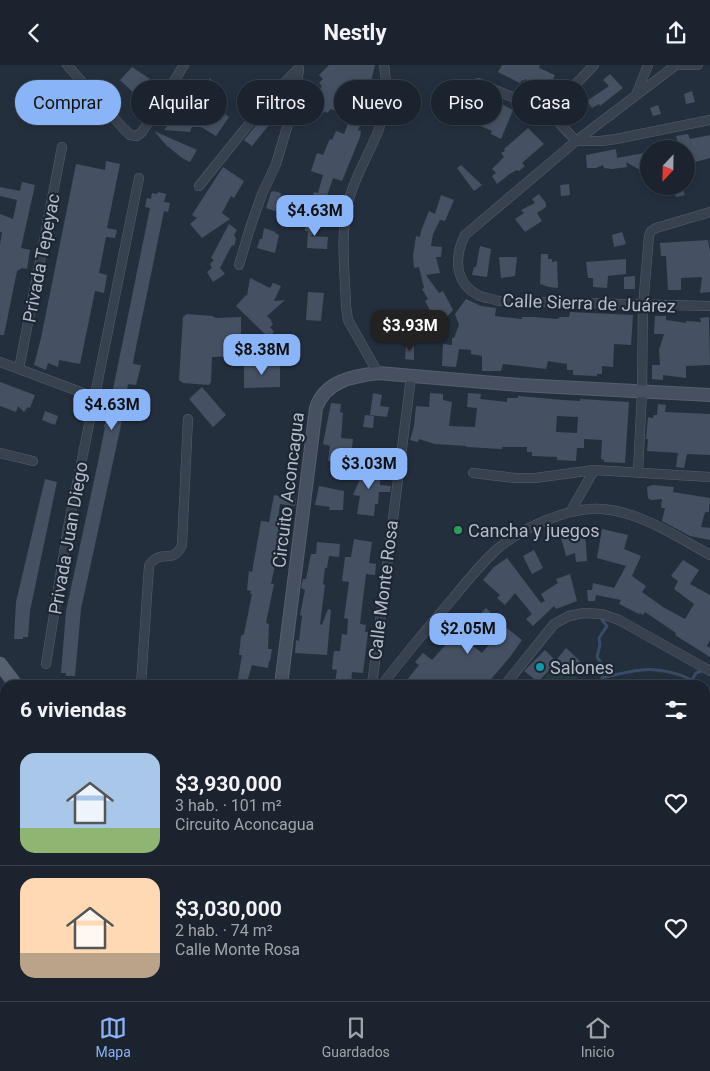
<!DOCTYPE html>
<html lang="es">
<meta charset="utf-8">
<style>
body{margin:0;font-family:Roboto,sans-serif;background:#242b36;color:#f1f3f6;height:100vh;display:flex;flex-direction:column;font-size:19px;white-space:nowrap}
*{box-sizing:border-box;margin:0}
p{font-size:16px;color:#a0a4aa}
.icon{flex:none;width:28px;height:28px;fill:none;stroke:currentColor;stroke-width:2;stroke-linecap:round;stroke-linejoin:round}
.map{position:relative;flex:1;overflow:hidden}
.sheet{position:absolute;left:0px;top:615px;width:710px;height:321px;display:flex;flex-direction:column;background:#1b232e;border-radius:15px 15px 0 0;box-shadow:0 2px 8px #0003,0 0 0 1px #39404a}
.sheet>*{flex:none}
.hud{position:absolute;left:15px;top:15px;width:680px;height:45px;display:flex;gap:10px}
.needle{width:32px;rotate:202deg}
.tools{position:absolute;left:640px;top:75px;display:grid;gap:10px}
.tools a{display:grid;place-items:center;width:55px;height:55px;border-radius:50%;background:#1b232e;box-shadow:0 2px 8px #0003,0 0 0 1px #39404a;font-size:25px}
.price{position:absolute;translate:-50% -42px;padding:0 11px;border-radius:10px;background:#8ab4f8;color:#111;font-size:16px;line-height:32px;filter:drop-shadow(0 1px 2px #0008)}
.price::after{content:'';position:absolute;left:50%;top:30px;width:15px;height:11px;margin-left:-8px;background:inherit;clip-path:polygon(0 0,100% 0,50% 100%)}
.price.active{background:#222;color:#fff}
ul{padding:0;list-style:none}
li{display:flex;align-items:center;gap:15px;height:125px;padding:0 20px}
li+li{border-top:1px solid #39404a}
li span{display:grid;place-items:center;flex:none;width:140px;height:100px;border-radius:15px;color:#555}
li>.icon{margin-inline-start:auto}
span .icon{width:60px;height:60px;fill:#fffc;stroke-width:1}
li b{font-size:21px}
h2{display:flex;justify-content:space-between;align-items:center;height:60px;padding:0 20px;font-size:21px}
.pill{padding:0 18px;border-radius:22px;background:#1b232e;box-shadow:0 2px 8px #0003,0 0 0 1px #39404a;font-size:18px;line-height:45px}
.pill.active{background:#8ab4f8;color:#111}
header{display:flex;justify-content:space-between;align-items:center;height:65px;padding:0 20px;background:#1b232e;font-size:22px;font-weight:700}
.tabs{display:flex;justify-content:space-around;align-items:center;height:70px;border-top:1px solid #39404a;background:#1b232e;font-size:14px;color:#a0a4aa}
.tabs a{display:grid;justify-items:center;gap:2px}
.tabs .active{color:#8ab4f8}
.map>svg:first-child{display:block}
</style>
<header><svg class="icon" aria-label="back" viewBox="0 0 24 24"><path d="M15 5l-7 7 7 7"/></svg>Nestly<svg class="icon" aria-label="share" viewBox="0 0 24 24"><path d="M12 15V3M7 8l5-5 5 5M5 13v7h14v-7"/></svg></header>
<div class="map">
<svg width="710" height="936" viewBox="0 0 710 936">
<rect width="100%" height="100%" fill="#242f3e"/>
<path fill="#263c3f" d="M559 597 577 613 571 620H538Z"/>
<g fill="none" stroke-linecap="round" stroke-linejoin="round">
<path stroke="#394c67" stroke-width="3" d="M603 613C638 604 657 599 692 615L696 608 701 606
M601 620 604 602 597 592 600 580 599 573 607 561 602 555"/>
</g>
<path fill="#455162" fill-rule="evenodd" d="M329 0H375L370 20 378 25 369 49 366 48 358 65 361 66 360 72 342 116 333 113 323 143 312 140 313 136 311 135 314 127 318 128 323 110 311 106 317 88 323 90 328 78 330 74 332 75 336 66 344 69 350 53 331 44 327 48 325 46 320 52 306 39 322 21 319 18 323 14 319 10Z
M502 0H540L539 3 555 10 549 24 525 14 524 16 522 15 520 18 498 7Z
M132 2 150 14 149 16 152 18 151 21 156 23 142 51 134 47 136 42 134 41 138 32 120 15Z
M610 9 623 23 600 41 599 39 592 43 587 36 609 21 603 15Z
M210 13 224 29 215 41 229 52 216 71 201 62H192L190 67 164 65 181 44 176 39 184 29 186 30 196 17 203 22Z
M450 22 491 42 494 35 513 45 501 74 491 69 492 66 459 52 461 49 453 43 454 39 445 35Z
M692 26 695 37 686 39 684 29Z
M274 38 282 44 252 81 244 75Z
M658 40 661 49 653 51 650 43Z
M528 63 544 79 522 98 525 101 519 106 517 105 511 108 497 119 492 111 496 108 492 104 504 92 501 88 505 86 504 84Z
M154 66 197 85 190 97 182 93 166 80Z
M688 69 690 74 710 70V93L695 97 696 98 686 102V84L679 83 676 71Z
M616 84 617 93 649 87V104L640 105 626 97 627 102 612 104 604 103 603 100 596 103H587L586 90Z
M106 96 120 99 107 163 117 165 115 173 106 172 99 208 107 210 104 228 95 226 80 299 59 295 58 302 48 298 46 305 34 300 41 273 76 99 105 105Z
M461 100 482 120 474 126 457 103Z
M223 102 244 116 234 133 231 131 222 148 230 154 202 173 190 159 197 153 192 150Z
M22 117 35 120 21 183 30 185 27 204 22 203 17 206 4 270H0V180L2 167H0V149L13 154 17 135 0 131V122L20 126Z
M569 119 570 130 561 131 560 120Z
M673 121H682L685 130 676 132Z
M274 126 281 128 278 147 266 143 271 127Z
M158 127 166 129 164 137 170 138 168 147 164 146 134 292 133 299 141 300 136 320 128 319 120 365 81 544 75 611H66V608H61L66 546 98 397 105 362H104L111 334 150 143 145 142 147 133 151 134 152 128 157 129Z
M539 129 546 138V142L537 148 542 156 525 167 515 154 524 148 521 145 535 138 532 134Z
M441 130 454 135 445 156 440 155 433 169 431 181 442 182 441 192H436L440 208 426 210 439 228 443 226 453 245 441 259 434 253 425 236 428 234 422 224 424 223 419 202 414 203 413 191 416 171 420 172 421 166 429 146 435 149Z
M306 157 319 159 317 167 310 171 328 172 327 184 307 183 308 166H305Z
M229 159 237 165 234 170 236 174 234 181 232 180 220 203 225 209 213 217 207 207 212 203 210 199 214 195 211 193Z
M264 163 276 167 275 168 279 170 275 188 257 183 260 174H262Z
M622 167 626 179 614 182 612 170Z
M708 175 710 187V227L700 228 702 212 681 213V225H668L666 191H661L660 178Z
M480 181 491 184 487 212 472 210 474 202H476Z
M541 189H548V194H552V197L557 196 558 223 549 222 540 219Z
M499 192H517L515 211 501 213Z
M626 194V209L608 211 607 223 593 222V213H588L586 197Z
M635 211V224H624V212Z
M250 213 270 223 273 218 281 221 274 236 285 235 267 251 272 256 271 257 273 259 270 262 274 267 268 272 236 241 246 230 247 231Z
M308 227 324 228 321 256 306 255Z
M466 234 481 241 496 243 495 251 522 254V252H533L557 254 560 252H569L570 247 633 250 631 280 614 279 613 302 602 301V309H597V311L573 310V305H567V299L548 296 546 304 503 299 501 306H482V291L471 289V285L459 284 456 302 442 301 443 279 452 280V273H454L459 260 455 249Z
M187 249 212 251 216 253 241 252V291L212 292 211 317 209 320 183 318 179 315 183 252Z
M655 251H666V255L686 258V256L701 257 700 253 709 252 710 300 686 301V313L663 310V315L652 314V300H660L659 285 664 269H654Z
M406 279H414V295L405 294Z
M244 299H280V322L244 323Z
M0 317 35 330 30 343 28 342 24 347 18 341 16 347 0 341Z
M202 322 226 350 213 362 189 334Z
M373 328 382 330 380 341 389 342 387 352 370 350Z
M430 328 443 329V335L452 337 449 361 475 362 477 343 467 342 468 328 481 329 480 334 507 337V333H518V331L563 335 580 336V334L629 337 625 398 604 397V395L601 394 602 375 584 374V383H577L576 396 557 395V392L532 391V387H527V382H502V384L466 382V381L435 379 419 374 418 377 410 375 414 361 416 341 429 342ZM557 351 578 352 577 368 556 367Z
M331 338 341 339 340 347 343 348 341 373 353 374 351 390 340 389 339 397 328 396 330 381 323 379Z
M658 339 666 340 665 347 710 349V390L687 389 684 403 676 402 678 388 647 386 648 374H646L648 352 653 353 654 350H657Z
M45 346 58 351 55 360 42 355Z
M365 350 374 351 373 363 363 362Z
M359 400 381 404 380 420 391 421 390 427H379L378 439H375L374 451 357 449 360 431 353 430 361 412 358 411Z
M45 414 57 417 30 546 28 572H23V574H14L16 537Z
M653 420 674 422 673 427 710 433 709 447H705L701 462 710 463V475L690 471 662 456 665 443H661L662 434 651 435 648 433 647 422Z
M319 421 344 426 343 445H329L330 442 315 440Z
M274 430 296 434 295 441 280 439 277 460H281L280 472 287 473 283 492 277 491 271 519H274L266 558 269 559 268 584H272L270 596H269L268 603 252 600 246 620H237L242 590H239L241 571 244 569 252 529H250L251 526 247 525 249 506 252 507 261 456 269 457Z
M585 464 587 496 576 497 575 488 566 491 560 469Z
M602 464 628 470 624 484 641 491 632 511 646 521 642 527 663 542 685 554 694 539 674 524 678 516 671 511 683 495 699 505 690 519 710 530V575L707 581 710 583V592L675 570 676 568 645 547 643 550 640 548 639 549 619 539 621 535 596 530 595 536H588L587 525H592L593 518 614 523 626 501 597 493Z
M354 474 372 477 369 498 376 499 375 510 366 509 360 559 366 560 365 567H368L363 608 352 607 351 619 335 617 337 605 332 604 334 586H340L342 569 347 570 348 554 344 553 349 517 342 516 345 492H351Z
M317 477 340 479 339 492 329 491 327 503H325L323 519 325 520 320 559 322 560 328 544 331 545 327 590 295 588 296 575 299 576 302 551 300 550 305 525 301 523 303 514H306L311 489H316Z
M534 485 543 503 532 509 523 491Z
M507 493 541 538 545 536 541 529 558 518 556 514 570 509 577 536 556 544 554 541 533 561 526 554 532 549 515 528 505 540 497 533 500 530 483 515 494 502Z
M486 543 494 551 493 552 522 575 510 592 486 620H403L419 600 415 597 423 588 432 595 449 576 450 573 445 569 457 556 463 562 466 558 469 560ZM483 561 496 571 482 588 469 578Z
M566 583 581 597 571 607 557 594Z
M545 585 557 597 538 617 524 606Z"/>
<g fill="none" stroke-linecap="round" stroke-linejoin="round">
<defs>
<path id="street" d="M67 0 123 63 130 70 137 71 142 67 184 0
M676 0 576 76 465 170C454 192 454 219 480 231 486 233 493 234 499 236L710 241
M676 0H698
M478 18 549 47 576 76H601L616 74 710 55
M636 30 648 0
M549 47 594 0
M199 121 273 29 299 3
M239 200 250 163 262 129 276 99 294 39 299 4
M0 297 94 332
M19 304 62 82
M378 308 348 255 346 241C345 207 340 171 348 138 356 104 381 73 386 38 387 26 386 12 384 0
M0 388 33 396
M638 407 642 326 643 241 649 171 651 166 656 163 710 147
M473 408 515 413H535L594 405 710 412
M571 446 594 405
M46 599 68 463 139 113
M141 620 149 501C160 482 173 501 182 480L188 354
M372 620 411 312
M382 620C405 590 429 561 454 532 467 516 480 500 495 486 519 464 569 441 602 444 641 447 677 472 710 490
M505 620 554 559 569 551 584 548 602 549 619 555 710 606
M705 687 710 689
M0 732 5 745
M705 749 710 741
M705 852 710 851
M432 931 433 936
M320 936 322 931
M607 936 608 931"/>
<path id="secondary" d="M281 620 316 343C325 316 353 311 378 308L520 320 710 330"/>
<path id="primary" d="M0 599 16 620
M155 931 156 936
M169 931 172 936"/>
</defs>
<use href="#street" stroke="#565f6c" stroke-width="10"/>
<use href="#secondary" stroke="#565f6c" stroke-width="14"/>
<use href="#primary" stroke="#414a57" stroke-width="15"/>
<use href="#street" stroke="#38414e" stroke-width="9"/>
<use href="#secondary" stroke="#465061" stroke-width="12"/>
<use href="#primary" stroke="#56606e" stroke-width="14"/>
</g>
<circle fill="#2e9e5b" stroke="#1d2633" stroke-width="2" cx="458" cy="465" r="5"/>
<circle fill="#0f9aa8" stroke="#1d2633" stroke-width="2" cx="540" cy="602" r="5"/>
<g text-anchor="middle" dominant-baseline="central" stroke-width="4.5" stroke-linejoin="round" paint-order="stroke">
<g font-size="18" fill="#b4bcc9" stroke="#1d2633">
<text transform="translate(41 193) rotate(-79)">Privada Tepeyac</text>
<text transform="translate(589 238) rotate(2)">Calle Sierra de Juárez</text>
<text transform="translate(288 425) rotate(-83)">Circuito Aconcagua</text>
<text transform="translate(68 473) rotate(-80)">Privada Juan Diego</text>
<text transform="translate(383 525) rotate(-83)">Calle Monte Rosa</text>
</g>
<g font-size="18" fill="#b4bcc9" stroke="#1d2633" text-anchor="start">
<text x="468" y="465">Cancha y juegos</text>
<text x="550" y="602">Salones</text>
</g>
</g>
</svg>
<div class="tools">
<a><svg class="needle" viewBox="-14 -14 28 28"><path d="M0-13l5 13h-10z" fill="#e53935"/><path d="M0 13l5-13h-10z" fill="#a0a4aa"/></svg></a>
</div>
<b class="price" style="left:315px;top:172px">$4.63M</b>
<b class="price active" style="left:410px;top:287px">$3.93M</b>
<b class="price" style="left:262px;top:311px">$8.38M</b>
<b class="price" style="left:112px;top:366px">$4.63M</b>
<b class="price" style="left:369px;top:425px">$3.03M</b>
<b class="price" style="left:468px;top:590px">$2.05M</b>
<div class="hud">
<a class="pill active">Comprar</a>
<a class="pill">Alquilar</a>
<a class="pill">Filtros</a>
<a class="pill">Nuevo</a>
<a class="pill">Piso</a>
<a class="pill">Casa</a>
</div>
<section class="sheet">
<h2>6 viviendas<svg class="icon" aria-label="filters" viewBox="0 0 24 24"><path d="M4 7h16M4 17h16"/><circle cx="9" cy="7" r="2"/><circle cx="15" cy="17" r="2"/></svg></h2>
<ul>
<li><span style="background:linear-gradient(#a9c7e8 75%,#8fb573 0)"><svg class="icon" aria-label="home" viewBox="0 0 24 24"><path d="M3 11l9-7 9 7M6 9v11h12V9"/></svg></span><div><b>$3,930,000</b><p>3 hab. · 101 m²</p><p>Circuito Aconcagua</p></div><svg class="icon" aria-label="heart" viewBox="0 0 24 24"><path d="M12 20l-8-8c-3-5 5-10 8-4 3-6 11-1 8 4z"/></svg></li>
<li><span style="background:linear-gradient(#ffd9b3 75%,#b9a48a 0)"><svg class="icon" aria-label="home" viewBox="0 0 24 24"><path d="M3 11l9-7 9 7M6 9v11h12V9"/></svg></span><div><b>$3,030,000</b><p>2 hab. · 74 m²</p><p>Calle Monte Rosa</p></div><svg class="icon" aria-label="heart" viewBox="0 0 24 24"><path d="M12 20l-8-8c-3-5 5-10 8-4 3-6 11-1 8 4z"/></svg></li>
</ul>
</section>
</div>
<nav class="tabs">
<a class="active"><svg class="icon" aria-label="map" viewBox="0 0 24 24"><path d="M3 6l6-2 6 2 6-2v14l-6 2-6-2-6 2zM9 4v14M15 6v14"/></svg>Mapa</a>
<a><svg class="icon" aria-label="saved" viewBox="0 0 24 24"><path d="M7 4h10v16l-5-4-5 4z"/></svg>Guardados</a>
<a><svg class="icon" aria-label="home" viewBox="0 0 24 24"><path d="M3 11l9-7 9 7M6 9v11h12V9"/></svg>Inicio</a>
</nav>
